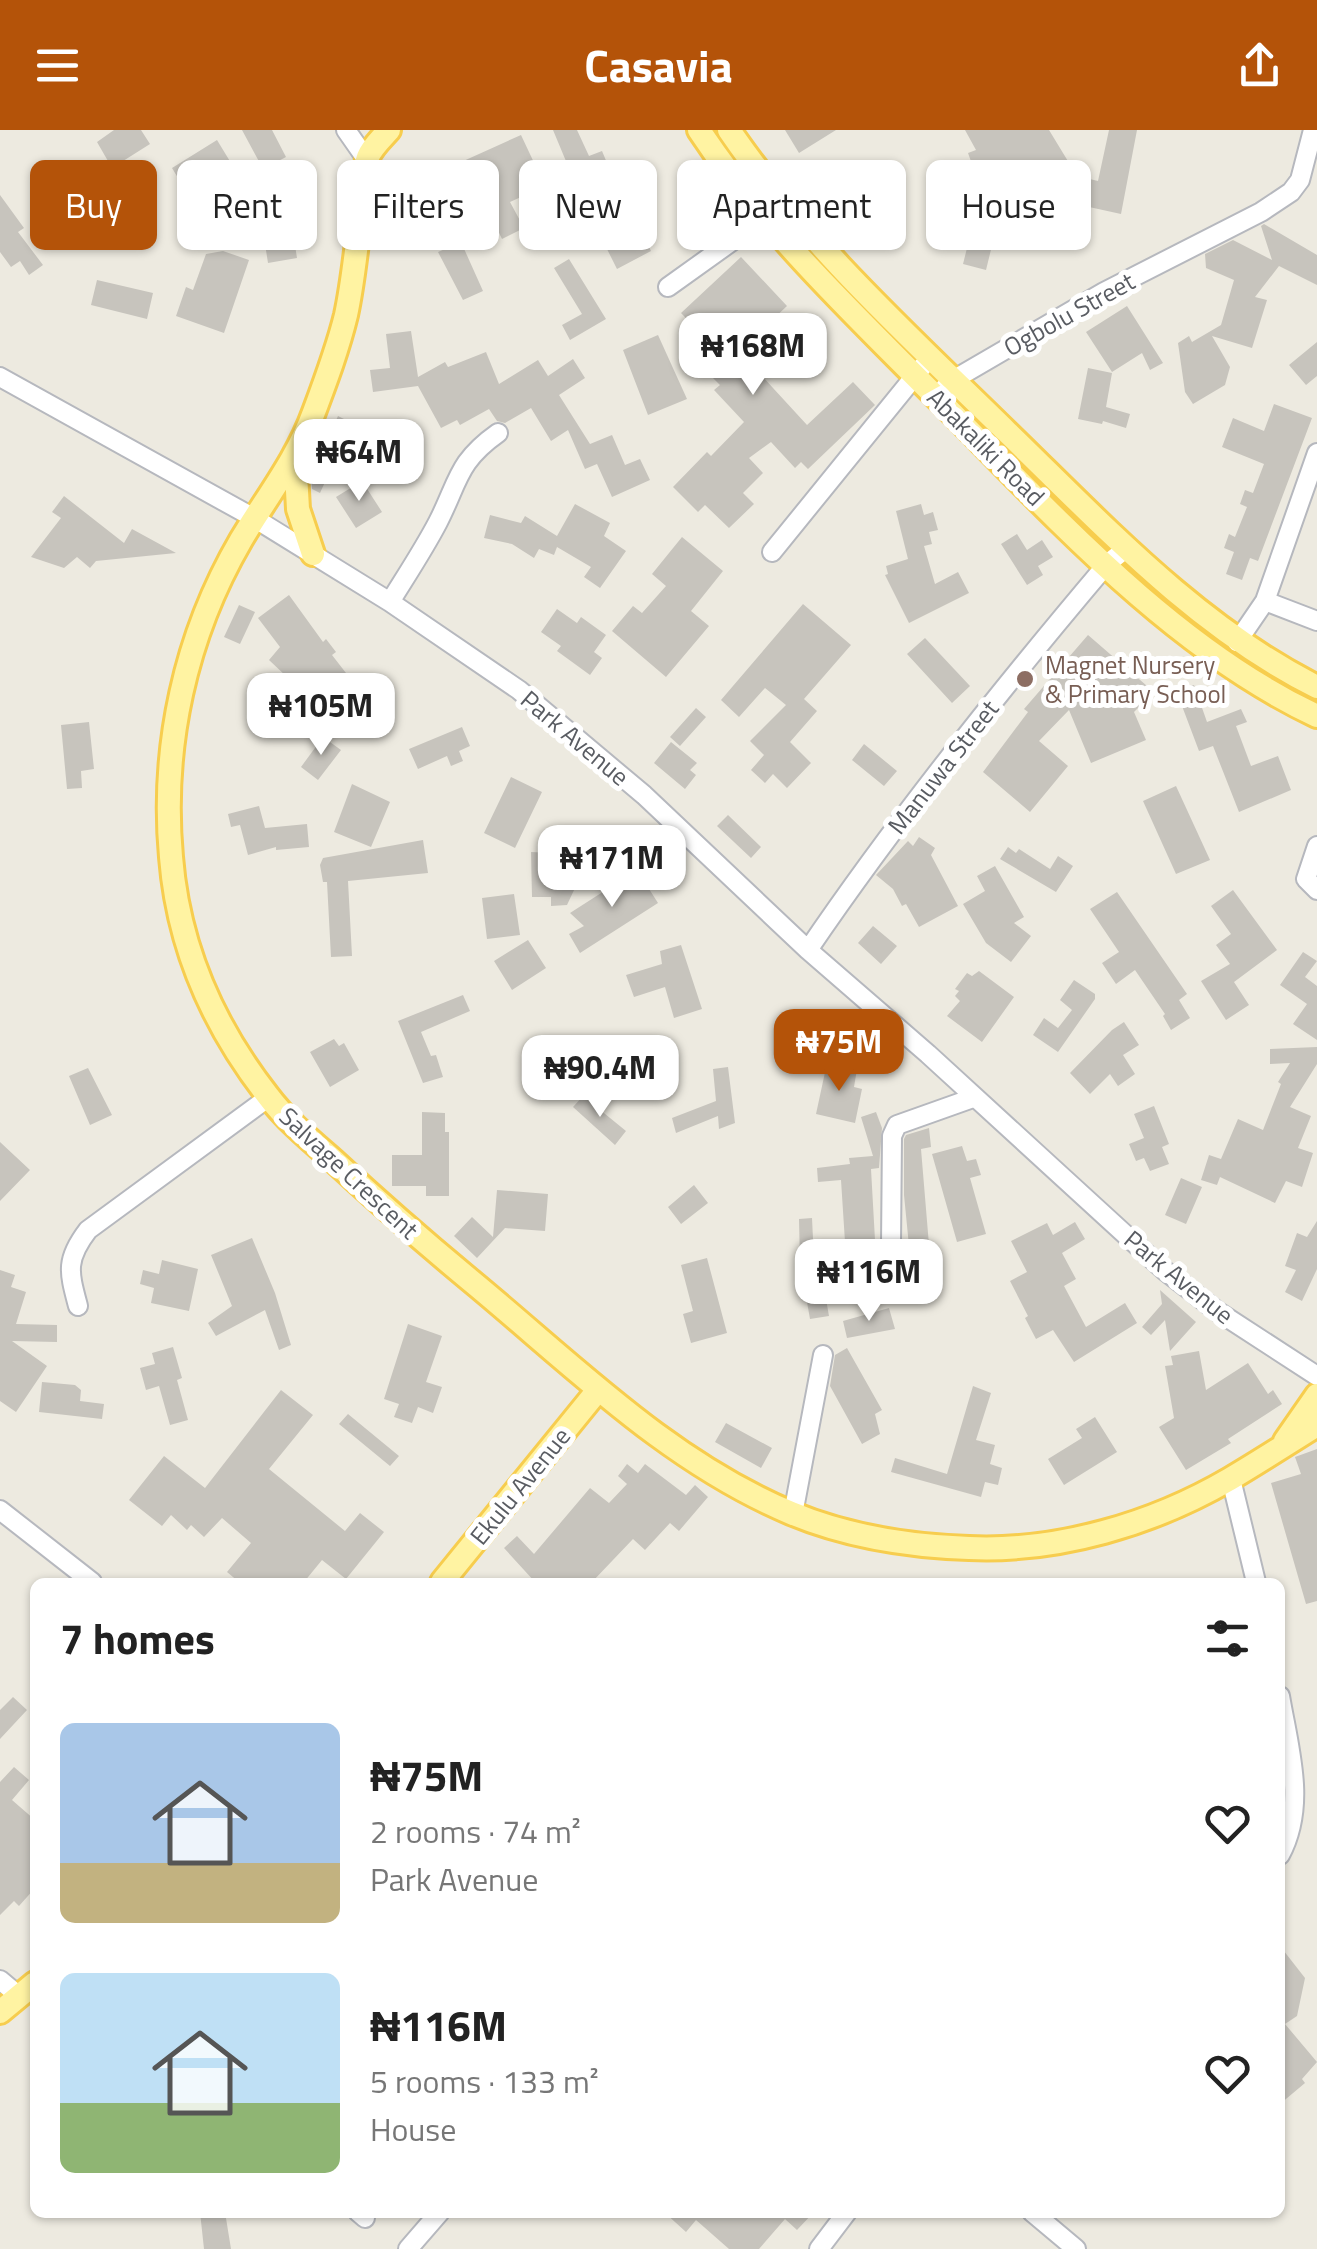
<!DOCTYPE html>
<meta charset="utf-8">
<style>
body{margin:0;font-family:"Titillium Web",sans-serif;background:#f2f2f2;color:#222;height:100vh;display:flex;flex-direction:column;font-size:38px;white-space:nowrap}
*{box-sizing:border-box;margin:0}
p{font-size:32px;color:#767676}
.icon{flex:none;width:55px;height:55px;fill:none;stroke:currentColor;stroke-width:2;stroke-linecap:round;stroke-linejoin:round}
.map{position:relative;flex:1;overflow:hidden}
.sheet{position:absolute;left:30px;top:1448px;width:1255px;height:640px;display:flex;flex-direction:column;background:#fff;border-radius:15px;box-shadow:0 2px 8px #0004}
.sheet>*{flex:none}
.banner{position:absolute;left:30px;top:30px;width:1258px;height:90px;display:flex;gap:20px}
.price{position:absolute;translate:-50% -85px;padding:0 22px;border-radius:20px;background:#fff;color:#222;font-size:32px;line-height:65px;filter:drop-shadow(0 2px 5px #0008)}
.price::after{content:'';position:absolute;left:50%;top:60px;width:30px;height:22px;margin-left:-15px;background:inherit;clip-path:polygon(0 0,100% 0,50% 100%)}
.price.active{background:#b45309;color:#fff}
ul{padding:0;list-style:none}
li{display:flex;align-items:center;gap:30px;height:250px;padding:0 30px}
li span{display:grid;place-items:center;flex:none;width:280px;height:200px;border-radius:15px;color:#555}
li>.icon{margin-inline-start:auto}
span .icon{width:120px;height:120px;fill:#fffc;stroke-width:1}
li b{font-size:42px}
h2{display:flex;justify-content:space-between;align-items:center;height:120px;padding:0 30px;font-size:42px}
.pill{padding:0 35px;border-radius:15px;background:#fff;box-shadow:0 2px 8px #0004;font-size:35px;line-height:90px}
.pill.active{background:#b45309;color:#fff}
header{display:flex;justify-content:space-between;align-items:center;height:130px;padding:0 30px;background:#b45309;color:#fff;font-size:45px;font-weight:700}
.map>svg:first-child{display:block}
</style>
<header><svg class="icon" aria-label="menu" viewBox="0 0 24 24"><path d="M4 6h16M4 12h16M4 18h16"/></svg>Casavia<svg class="icon" aria-label="share" viewBox="0 0 24 24"><path d="M12 15V3M7 8l5-5 5 5M5 13v7h14v-7"/></svg></header>
<div class="map">
<svg width="1317" height="2119" viewBox="0 0 1317 2119">
<rect width="100%" height="100%" fill="#edeae0"/>
<path fill="#c7c4bd" d="M114 0H141L150 14 112 38 97 12Z
M242 0H272L286 27 263 39Z
M553 0H577L589 26 602 21 610 40 599 45 611 75 588 84Z
M785 0H836L799 23Z
M965 0H1049L1077 46 1098 51 1109 0H1137L1121 84 1039 66 1048 82 1013 99 976 36 973 37 968 23 976 20Z
M521 5 545 56 510 72 524 98 502 109 489 82 482 85 459 33Z
M217 10 264 87 258 103 238 113 212 62 193 73 172 38Z
M0 65 24 98 18 102 43 135 29 145 20 131 11 137 0 122Z
M976 82 999 87 986 140 963 134Z
M1264 94 1317 125V155L1279 136 1255 167 1267 170 1252 218 1212 206 1230 237 1225 255 1193 274 1185 262 1178 213 1189 206 1192 212 1221 195 1234 150 1206 138 1205 124 1233 110 1272 130 1261 96Z
M641 101 651 121 617 139 607 119Z
M294 109 297 128 268 133 265 114Z
M461 112 483 161 463 170 438 122Z
M223 121 249 130 224 203 176 186 186 157 193 160 206 124Z
M741 127 787 176 739 221 807 295 853 252 875 275 808 339 801 332 795 338 771 312 749 328 763 343 743 363 754 374 729 398 705 375 698 382 673 357 707 322 711 326 744 292 714 260 720 255 705 240 715 231 700 215 706 209 681 183Z
M569 129 606 189 570 210 562 195 582 184 554 138Z
M97 150 153 163 147 189 91 175Z
M1127 176 1163 233 1150 240 1142 223 1112 242 1086 202Z
M411 201 418 247 445 232 448 237 486 222 499 254 538 230 548 246 573 229 585 248 559 265 590 314 612 305 625 335 640 329 650 350 612 367 597 334 585 339 568 300 551 311 531 278 505 293 497 291 489 279 460 295 457 290 441 298 418 256 373 262 370 240 390 238 386 204Z
M658 205 687 269 648 285 623 220Z
M1317 212V246L1306 255 1289 235Z
M1088 238 1112 243 1106 277 1130 284 1126 298 1103 291 1102 294 1078 289Z
M1274 274 1312 288 1258 431 1250 428 1242 450 1226 444 1234 422 1224 418 1229 404 1235 407 1247 377 1240 374 1245 360 1253 363 1264 334 1222 317 1233 288 1264 301Z
M338 286 352 293 320 363 312 359 311 344Z
M362 351 382 382 356 398 336 367Z
M64 366 124 413 132 399 176 423 96 431 90 438 77 427 64 438 31 427 61 388 52 382Z
M575 374 610 393 604 406 626 421 600 458 584 447 591 437 557 417 554 425 539 419 534 428 512 414 484 408 490 385 521 393 525 386 557 406Z
M921 374 924 385 933 382 938 400 929 402 932 414 924 416 935 454 958 442 969 463 909 493 885 445 888 444 886 436 908 429 896 381Z
M1017 404 1027 420 1042 410 1053 427 1038 436 1043 445 1027 455 1001 414Z
M682 407 723 441 691 481 709 496 666 547 612 501 633 476 642 483 666 456 652 444Z
M289 465 323 512 326 509 336 522 332 525 346 543 305 574 302 569 296 572 281 552 287 547 269 530 280 517 258 488Z
M803 474 851 515 804 569 817 581 790 612 811 633 787 658 773 644 765 653 751 640 764 625 750 611 786 575 765 558 739 587 721 570Z
M239 475 255 482 240 514 224 507Z
M557 479 577 493 581 487 606 505 594 522 602 528 590 545 557 521 561 516 541 502Z
M1088 505 1154 562 1134 582 1146 610 1091 633 1069 580 1039 611 1068 636 1030 682 983 642 1028 582 1024 579Z
M925 508 970 556 952 573 907 524Z
M1194 555 1207 592 1241 579 1247 592 1236 596 1251 636 1278 626 1291 660 1239 682 1213 616 1199 621 1182 576 1173 578 1168 564Z
M696 578 706 587 680 616 670 607Z
M89 592 94 639 81 641 82 658 67 659 61 595Z
M462 597 470 616 459 621 463 631 451 636 447 626 418 639 409 619Z
M323 607 341 620 318 650 301 637Z
M671 612 697 633 690 640 696 645 685 659 654 633Z
M864 614 897 641 884 656 852 630Z
M511 647 542 662 515 718 484 703Z
M352 654 390 672 371 717 334 702Z
M1176 656 1210 730 1176 744 1143 671Z
M259 676 265 698 307 694 309 717 276 720V717L248 725 240 695 231 697 228 684Z
M728 685 761 717 751 728 717 696Z
M919 707 935 718 931 725 958 776 919 797 906 774 902 776 893 759 876 745 908 711 913 716Z
M423 710 428 743 348 751 352 826 331 827 327 752H323L320 735 323 728Z
M551 716 579 718 583 741 567 775 551 776V767H532L531 722 552 723Z
M1008 717 1016 723 1019 719 1050 739 1058 726 1073 736 1056 762 1000 729Z
M995 736 1024 787 1014 793 1031 806 1011 832 986 813 963 774 985 761 977 746Z
M637 740 658 773 580 823 569 804 584 796 570 783Z
M1233 760 1277 820 1234 852 1249 875 1226 890 1201 851 1230 834 1216 815 1231 804 1211 776Z
M1117 762 1187 864 1179 870 1190 888 1171 900 1163 886 1165 884 1135 840 1116 854 1102 833 1119 822 1090 779Z
M514 764 520 805 487 809 482 768Z
M873 796 897 816 881 834 858 813Z
M528 810 546 838 512 860 494 831Z
M681 815 702 879 674 888 665 857 634 867 626 845 662 834 660 821Z
M1303 822 1317 831 1305 847 1317 856V910L1293 894 1307 874 1280 855Z
M979 841 1014 867 982 912 947 886 960 871 955 866 959 861 955 859 967 843 972 846Z
M1074 850 1095 864V869L1058 922 1033 905 1044 888 1058 898 1072 880 1060 870Z
M463 865 470 881 421 902 431 926 436 925 443 947 423 953 398 891Z
M1124 892 1139 915 1123 925 1135 944 1118 956 1110 944 1090 964 1070 943 1112 900Z
M334 909 339 916 344 913 359 940 330 957 310 922Z
M1317 917V934L1290 977 1311 986 1298 1018 1313 1023 1302 1057 1286 1051 1275 1073 1220 1047 1217 1055 1201 1050 1209 1025 1221 1029 1238 989 1263 1000 1281 954 1278 952 1290 933 1270 934V919Z
M827 933 857 939 854 957 862 959 855 993 816 984Z
M728 937 735 993 719 999 718 986 676 1003 672 988 716 971 713 939Z
M88 938 112 985 90 995 69 946Z
M583 966 626 1001 615 1015 573 977Z
M1154 976 1169 1014 1162 1017 1169 1034 1150 1041 1144 1028 1136 1031 1129 1014 1144 1008 1134 984Z
M422 982 445 983V1002H449V1066H426V1056H392V1025H422Z
M876 982 882 998 879 1038 871 1039 875 1110 845 1112 841 1050 818 1052 817 1038 850 1034 849 1028 873 1026 861 987Z
M929 998 931 1017 921 1019 929 1115 909 1116 904 1065V1009L906 1005Z
M0 1012 30 1040 0 1071Z
M962 1016 967 1031 976 1029 981 1045 970 1048 986 1104 957 1112 932 1024Z
M1181 1048 1202 1057 1186 1094 1165 1085Z
M694 1055 708 1073 681 1094 668 1077Z
M497 1060 548 1064 545 1101 505 1098 477 1128 454 1106 472 1087 493 1107Z
M812 1088 814 1130 819 1129 829 1186 810 1189 800 1133 799 1089Z
M1317 1091V1139L1302 1171 1285 1162 1296 1140 1285 1136 1297 1103 1307 1107Z
M1075 1092 1085 1109 1062 1123 1076 1149 1064 1156 1086 1197 1125 1173 1137 1193 1074 1232 1053 1200 1036 1209 1025 1188 1028 1186 1010 1151 1027 1142 1011 1111 1047 1093 1053 1105Z
M252 1108 275 1163 291 1215 279 1220 265 1180 216 1206 208 1193 232 1176 211 1125Z
M707 1128 727 1203 691 1213 683 1184 693 1181 681 1135Z
M162 1130 198 1139 189 1181 151 1173 154 1158 140 1154 143 1140 159 1144Z
M0 1140 15 1145 11 1157 26 1162 16 1194 57 1195V1212L12 1211 47 1236 16 1282 0 1271Z
M1160 1160 1196 1192 1170 1221 1165 1190 1151 1205 1142 1197 1162 1174Z
M889 1178 895 1199 847 1208 843 1191Z
M408 1194 442 1206 426 1252 442 1257 433 1283 418 1277 412 1293 394 1287 399 1274 384 1269Z
M173 1217 182 1248 177 1250 188 1290 170 1295 159 1256 146 1260 140 1238 155 1234 152 1223Z
M847 1218 882 1280 875 1284 880 1304 862 1314 830 1256 835 1225Z
M1199 1221 1206 1260 1248 1233 1268 1264 1273 1260 1282 1274 1228 1309 1231 1313 1186 1340 1159 1297 1174 1288 1165 1236 1173 1235 1171 1226Z
M42 1252 75 1255 81 1260 80 1271 104 1274 102 1289 39 1282Z
M973 1256 991 1263 976 1310 995 1315 990 1334 1002 1338 998 1355 985 1352 981 1367 891 1342 895 1328 947 1344Z
M281 1260 313 1285 269 1339 345 1401 360 1383 384 1402 346 1449 322 1430 304 1452H239L227 1442 251 1413 222 1388 204 1407 191 1395 187 1400 171 1385 162 1396 129 1370 164 1326 205 1358Z
M348 1284 399 1326 390 1336 339 1294Z
M1095 1287 1117 1322 1064 1355 1048 1329 1082 1308 1076 1299Z
M726 1293 772 1318 761 1338 715 1312Z
M1317 1319V1471L1306 1474 1271 1353 1301 1344 1295 1327Z
M627 1334 638 1343 645 1334 686 1365 695 1355 708 1367 679 1401 670 1393 645 1420 633 1409 592 1452H535L504 1418 517 1406 534 1424 590 1358 609 1373 627 1354 618 1346Z
M13 1567 27 1580 0 1609V1580Z
M14 1637 29 1650 12 1670 35 1690V1758L19 1776 14 1771 0 1785V1652Z
M1280 1816 1305 1848 1297 1886 1285 1894 1317 1932 1302 1949 1305 1953 1280 1974Z
M200 2082H225L231 2119H204Z
M664 2082H814L797 2100 785 2089 759 2119H729L696 2090 686 2102Z"/>
<g fill="none" stroke-linecap="round" stroke-linejoin="round">
<defs>
<path id="minor" d="M346 0 367 30
M668 157 763 89
M0 247 254 388 390 472 519 560 644 665 808 820 928 924 1164 1140 1217 1181 1317 1246
M945 257 953 250 1104 162 1261 82 1291 62 1300 50 1313 0
M772 422 923 236
M1265 471 1317 491
M390 472C406 446 424 419 438 392 459 351 457 332 498 303
M1237 512 1265 471 1317 323
M1317 716 1306 749 1317 760
M808 820C899 686 1002 558 1107 434L1128 417
M891 1114 892 1006 897 995 973 968
M78 1176C69 1142 65 1130 88 1100L269 967
M1231 1349 1256 1452
M0 1380 92 1452
M793 1384 823 1225
M1280 1566C1289 1619 1307 1675 1280 1725
M0 1850 19 1866
M358 2082 365 2088
M1032 2082 1076 2119
M408 2119 440 2082
M819 2119 847 2082"/>
<path id="major" d="M389 0C382 8 372 17 368 27 363 40 364 58 362 72 357 109 354 148 346 185 338 218 326 250 314 282 297 329 266 368 241 410 185 506 161 617 171 727 178 816 214 897 268 966 286 990 310 1010 333 1030 377 1071 423 1111 470 1150 572 1234 667 1331 791 1383 846 1406 909 1416 969 1418 1058 1422 1153 1394 1230 1349 1259 1332 1288 1313 1317 1295
M699 0C767 103 854 184 940 271 1052 384 1172 518 1317 586
M729 0C807 114 909 206 1007 302 1103 395 1197 497 1317 557
M295 325 298 379 313 424
M1285 1311 1317 1265
M442 1452 598 1260
M0 1882 35 1853"/>
</defs>
<use href="#minor" stroke="#b6b8be" stroke-width="22"/>
<use href="#major" stroke="#f7cd4e" stroke-width="28"/>
<use href="#minor" stroke="#fff" stroke-width="18"/>
<use href="#major" stroke="#fff3a2" stroke-width="22"/>
</g>
<circle fill="#8d6e63" stroke="#fff" stroke-width="4" cx="1025" cy="549" r="10"/>
<g text-anchor="middle" dominant-baseline="central" stroke-width="10" stroke-linejoin="round" paint-order="stroke">
<g font-size="25" fill="#595c62" stroke="#fff">
<text transform="translate(1069 184) rotate(-29)">Ogbolu Street</text>
<text transform="translate(986 317) rotate(45)">Abakaliki Road</text>
<text transform="translate(575 608) rotate(40)">Park Avenue</text>
<text transform="translate(943 637) rotate(-52)">Manuwa Street</text>
<text transform="translate(349 1043) rotate(43)">Salvage Crescent</text>
<text transform="translate(1179 1147) rotate(39)">Park Avenue</text>
<text transform="translate(520 1356) rotate(-51)">Ekulu Avenue</text>
</g>
<g font-size="25" fill="#785e54" stroke="#fff" text-anchor="start">
<text x="1045" y="535">Magnet Nursery<tspan x="1045" dy="29">&amp; Primary School</tspan></text>
</g>
</g>
</svg>
<b class="price" style="left:753px;top:268px">₦168M</b>
<b class="price" style="left:359px;top:374px">₦64M</b>
<b class="price" style="left:321px;top:628px">₦105M</b>
<b class="price" style="left:612px;top:780px">₦171M</b>
<b class="price active" style="left:839px;top:964px">₦75M</b>
<b class="price" style="left:600px;top:990px">₦90.4M</b>
<b class="price" style="left:869px;top:1194px">₦116M</b>
<div class="banner">
<a class="pill active">Buy</a>
<a class="pill">Rent</a>
<a class="pill">Filters</a>
<a class="pill">New</a>
<a class="pill">Apartment</a>
<a class="pill">House</a>
</div>
<section class="sheet">
<h2>7 homes<svg class="icon" aria-label="filters" viewBox="0 0 24 24"><path d="M4 7h16M4 17h16"/><circle cx="9" cy="7" r="2"/><circle cx="15" cy="17" r="2"/></svg></h2>
<ul>
<li><span style="background:linear-gradient(#a9c7e8 70%,#c2b280 0)"><svg class="icon" aria-label="home" viewBox="0 0 24 24"><path d="M3 11l9-7 9 7M6 9v11h12V9"/></svg></span><div><b>₦75M</b><p>2 rooms · 74 m²</p><p>Park Avenue</p></div><svg class="icon" aria-label="heart" viewBox="0 0 24 24"><path d="M12 20l-8-8c-3-5 5-10 8-4 3-6 11-1 8 4z"/></svg></li>
<li><span style="background:linear-gradient(#bfe0f5 65%,#8fb573 0)"><svg class="icon" aria-label="home" viewBox="0 0 24 24"><path d="M3 11l9-7 9 7M6 9v11h12V9"/></svg></span><div><b>₦116M</b><p>5 rooms · 133 m²</p><p>House</p></div><svg class="icon" aria-label="heart" viewBox="0 0 24 24"><path d="M12 20l-8-8c-3-5 5-10 8-4 3-6 11-1 8 4z"/></svg></li>
</ul>
</section>
</div>
